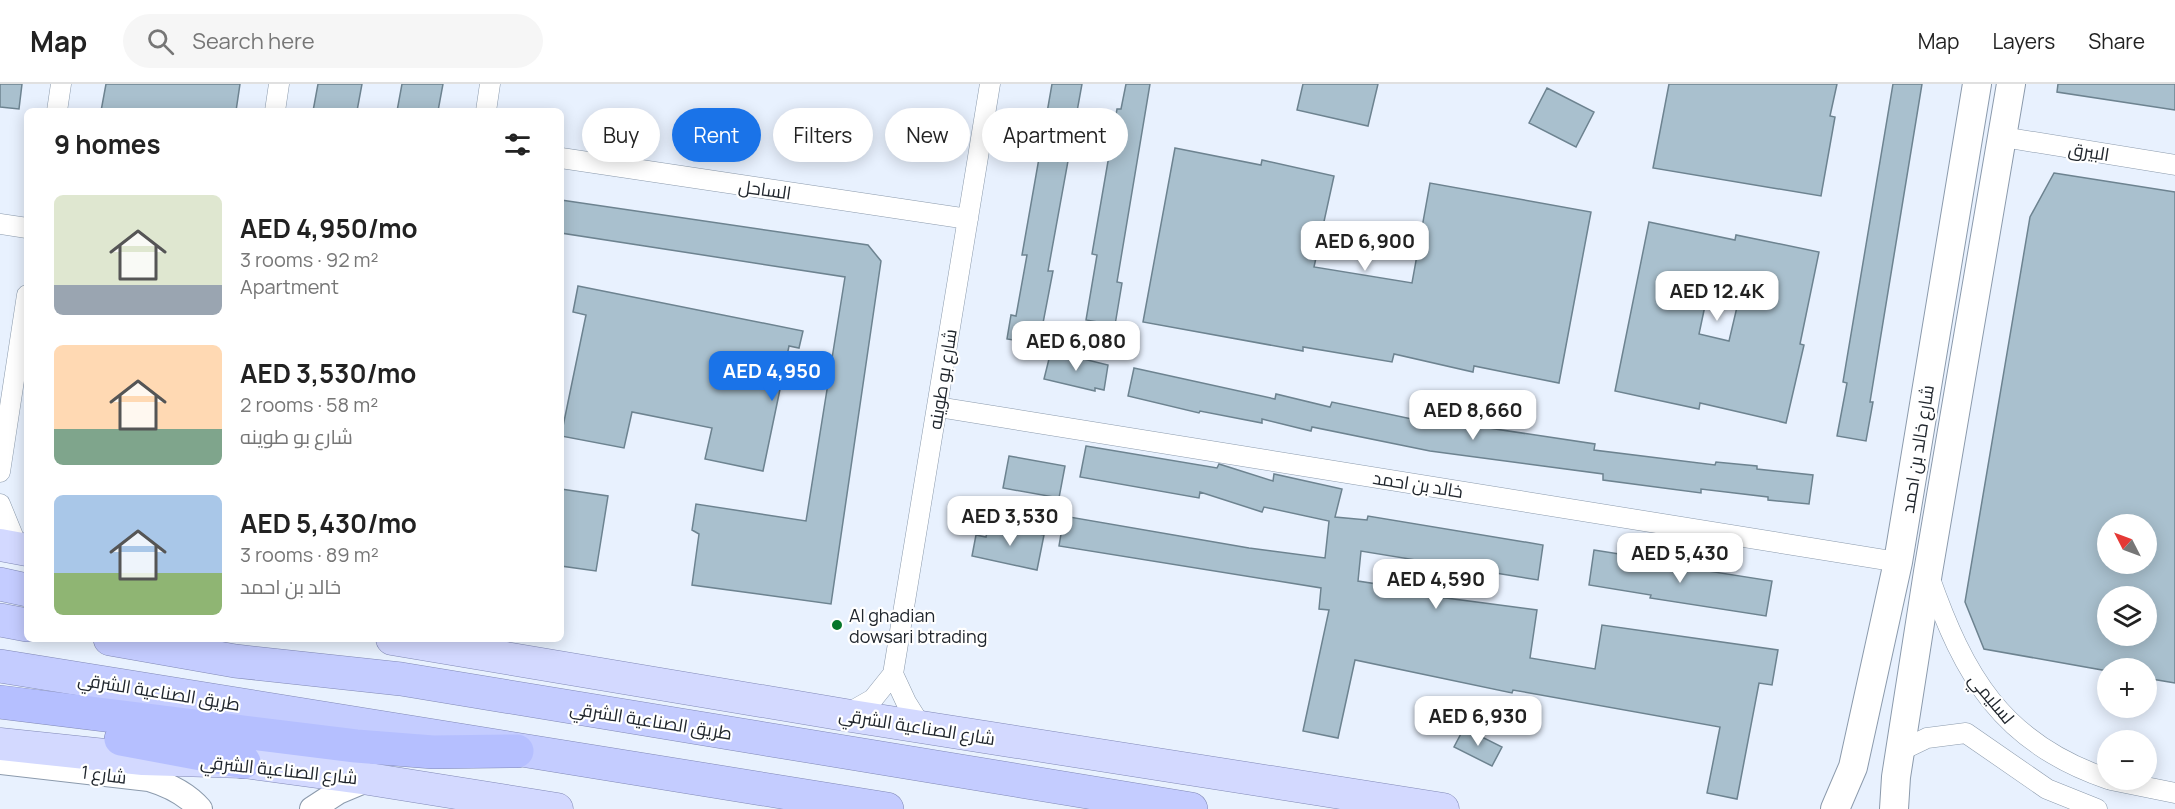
<!DOCTYPE html>
<meta charset="utf-8">
<style>
body{margin:0;font-family:Manrope,Cairo,sans-serif;background:#f6f6f6;color:#222;height:100vh;display:flex;flex-direction:column;font-size:22px;white-space:nowrap}
*{box-sizing:border-box;margin:0}
p{font-size:20px;color:#767676}
.icon{flex:none;width:33px;height:33px;fill:none;stroke:currentColor;stroke-width:2;stroke-linecap:round;stroke-linejoin:round}
.map{position:relative;flex:1;overflow:hidden}
.side{position:absolute;left:24px;top:24px;width:540px;height:534px;display:flex;flex-direction:column;background:#fff;border-radius:9px;box-shadow:0 3px 15px #0003}
.side>*{flex:none}
.hud{position:absolute;left:582px;top:24px;width:570px;height:54px;display:flex;gap:12px}
.needle{width:39px;rotate:312deg}
.controls{position:absolute;left:2097px;top:430px;display:grid;gap:12px}
.controls a{display:grid;place-items:center;width:60px;height:60px;border-radius:50%;background:#fff;box-shadow:0 3px 15px #0003;font-size:30px}
.price{position:absolute;translate:-50% -51px;padding:0 14px;border-radius:12px;background:#fff;color:#222;font-size:20px;line-height:39px;filter:drop-shadow(0 2px 3px #0008)}
.price::after{content:'';position:absolute;left:50%;top:36px;width:18px;height:14px;margin-left:-9px;background:inherit;clip-path:polygon(0 0,100% 0,50% 100%)}
.price.current{background:#1a73e8;color:#fff}
ul{padding:0;list-style:none}
li{display:flex;align-items:center;gap:18px;height:150px;padding:0 30px}
li span{display:grid;place-items:center;flex:none;width:168px;height:120px;border-radius:9px;color:#555}
li>.icon{margin-inline-start:auto}
span .icon{width:72px;height:72px;fill:#fffc;stroke-width:1}
li b{font-size:26px}
h2{display:flex;justify-content:space-between;align-items:center;height:72px;padding:0 30px;font-size:26px}
.tag{padding:0 21px;border-radius:27px;background:#fff;box-shadow:0 3px 15px #0003;font-size:21px;line-height:54px}
.tag.current{background:#1a73e8;color:#fff}
header{display:flex;align-items:center;gap:36px;box-sizing:border-box;height:84px;padding:0 30px;background:#fff;border-bottom:2px solid #e0e0e0}
header strong{font-size:28px}
nav{display:flex;gap:33px;margin-inline-start:auto;font-size:21px}
.search{width:420px;height:54px;background:#f6f6f6;display:flex;align-items:center;gap:15px;box-sizing:border-box;padding:0 21px;border-radius:33px;color:#767676;font-size:22px}
.map>svg:first-child{display:block}
</style>
<header>
<strong>Map</strong>
<div class="search"><svg class="icon" aria-label="search" viewBox="0 0 24 24"><circle cx="10" cy="10" r="6"/><path d="M15 15l6 6"/></svg>Search here</div>
<nav><a>Map</a><a>Layers</a><a>Share</a></nav>
</header>
<div class="map">
<svg width="2175" height="725" viewBox="0 0 2175 725">
<rect width="100%" height="100%" fill="#e8f1fe"/>
<path fill="#a9c0ce" stroke="#6d8390" stroke-width="1.5" fill-rule="evenodd" d="M0 0H22L19 25 0 23Z
M106 0H240L236 27H101Z
M318 0H362L357 27H313Z
M402 0H443L438 27H397Z
M1052 0H1082L1048 187H1053L1039 260 1007 255 1011 231 1016 232 1027 171H1022Z
M1126 0H1150L1117 198 1122 199 1115 241 1086 236 1097 171 1092 170 1117 25H1121Z
M1303 0H1378L1368 42 1297 26Z
M1669 0H1837L1830 32 1835 33 1821 112 1653 84Z
M1893 0H1922L1870 318H1873L1866 357 1837 352 1847 299 1843 298Z
M2058 0H2175V26L2057 8Z
M1547 4 1594 28 1576 63 1529 39Z
M1175 64 1261 81 1262 76 1334 92 1314 183 1412 199 1430 99 1591 128 1559 299 1474 282 1473 288 1394 270 1392 278 1303 263V267L1143 238Z
M2054 89 2175 108V599L2146 594V585H2108V587L1984 565 1965 518 2030 133ZM2108 441H2146V480H2108ZM2108 513H2146V552H2108Z
M561 116 868 161 881 177 831 520 692 501 699 450 692 446 696 420 806 437 845 193 561 149Z
M1649 138 1735 156 1736 151 1819 168 1800 260 1804 261 1786 339 1700 319 1699 325 1615 307ZM1706 217 1737 223 1729 257 1699 250Z
M578 202 803 247 799 264 789 262 763 387 705 375 712 344 632 328 624 364 561 352 586 231 573 228Z
M1051 267 1108 281 1104 306 1095 304V307L1044 295Z
M1134 284 1275 315 1276 310 1330 323 1332 318 1440 341 1482 343 1595 360 1594 366 1715 381 1716 378 1757 382V385L1813 391 1809 420 1768 416V413L1701 405V409L1603 396V390L1430 367 1312 343 1311 347 1262 335V339L1200 327 1199 329 1128 312Z
M1086 362 1217 384 1219 380 1273 397 1274 390 1342 405 1335 433 1367 436 1368 432 1543 461 1538 496 1361 467 1358 497 1416 506V510L1537 526 1530 574 1595 585 1602 541 1778 566 1772 601 1759 599 1737 715 1707 709 1720 643 1513 606 1512 609 1355 576 1338 654 1303 647 1329 526 1319 525 1321 504 1059 462 1064 432 1249 464 1325 474 1329 437 1264 423 1262 428 1200 408 1199 414 1080 393Z
M1009 372 1065 382 1059 414 1003 404Z
M561 405 608 412 596 487 561 482Z
M989 439 1044 451 1037 486 972 472 976 451 986 453Z
M1594 466 1645 474 1644 477 1772 497 1766 532 1650 514 1651 511 1589 501Z
M1464 644 1502 663 1492 682 1454 663Z"/>
<g fill="none" stroke-linecap="round" stroke-linejoin="round">
<defs>
<path id="minor" d="M57 27 61 0
M275 27 279 0
M486 27 490 0
M2003 53 2175 81
M561 74 968 135
M0 140 27 144
M938 323 1898 478
M0 388 27 211
M0 420 18 464
M1929 492C1964 592 2002 659 2108 695
M893 590 906 618 921 642
M845 631 873 615 893 590 990 0
M1900 667 1927 654 1966 649 2047 705 2097 725
M2111 696 2175 709"/>
<path id="tertiary" d="M0 678 149 695C169 701 186 709 200 725
M312 725 338 708 369 695"/>
<path id="secondary" d="M1835 725 1853 683 1898 478 1977 0
M1894 725 1896 693 1928 488 2011 0"/>
<path id="primary" d="M0 461 27 466
M392 555 845 631 1443 725
M0 660 143 675 244 678 369 695 557 725"/>
<path id="trunk" d="M0 500 27 506
M0 536 27 541
M110 555 235 577 401 595 1191 725
M0 582 887 725"/>
<path id="motorway" d="M0 618 356 662 433 668 517 667
M121 655 244 678"/>
</defs>
<use href="#minor" stroke="#8b9aac" stroke-width="21"/>
<use href="#tertiary" stroke="#8b9aac" stroke-width="26"/>
<use href="#secondary" stroke="#8b9aac" stroke-width="30"/>
<use href="#primary" stroke="#8189b6" stroke-width="33"/>
<use href="#trunk" stroke="#8189b6" stroke-width="34"/>
<use href="#motorway" stroke="#8189b6" stroke-width="34"/>
<use href="#minor" stroke="#fff" stroke-width="20"/>
<use href="#tertiary" stroke="#fff" stroke-width="24"/>
<use href="#secondary" stroke="#fff" stroke-width="28"/>
<use href="#primary" stroke="#d3d9ff" stroke-width="32"/>
<use href="#trunk" stroke="#c4ccff" stroke-width="33"/>
<use href="#motorway" stroke="#b5bfff" stroke-width="33"/>
</g>
<circle fill="#07762a" stroke="#fff" stroke-width="2" cx="837" cy="541" r="6"/>
<g text-anchor="middle" dominant-baseline="central" stroke-width="4.5" stroke-linejoin="round" paint-order="stroke">
<g font-size="18" fill="#20262d" stroke="#fff">
<text transform="translate(2089 67) rotate(9)">البيرق</text>
<text transform="translate(765 105) rotate(8)">الساحل</text>
<text transform="translate(942 295) rotate(-81)">شارع بو طوينه</text>
<text transform="translate(1917 365) rotate(-81)">شارع خالد بن احمد</text>
<text transform="translate(1418 400) rotate(9)">خالد بن احمد</text>
<text transform="translate(159 607) rotate(9)">طريق الصناعية الشرقي</text>
<text transform="translate(1992 614) rotate(50)">لسليمي</text>
<text transform="translate(651 636) rotate(9)">طريق الصناعية الشرقي</text>
<text transform="translate(917 642) rotate(9)">شارع الصناعية الشرقي</text>
<text transform="translate(279 685) rotate(6)">شارع الصناعية الشرقي</text>
<text transform="translate(104 690) rotate(7)">شارع 1</text>
</g>
<g font-size="18" fill="#20262d" stroke="#fff" text-anchor="start">
<text x="849" y="531">Al ghadian<tspan x="849" dy="21">dowsari btrading</tspan></text>
</g>
</g>
</svg>
<div class="controls">
<a><svg class="needle" viewBox="-14 -14 28 28"><path d="M0-13l5 13h-10z" fill="#e53935"/><path d="M0 13l5-13h-10z" fill="#767676"/></svg></a>
<a><svg class="icon" aria-label="layers" viewBox="0 0 24 24"><path d="M12 4l9 5-9 5-9-5zM3 14l9 5 9-5"/></svg></a>
<a>+</a>
<a>−</a>
</div>
<b class="price" style="left:1365px;top:188px">AED 6,900</b>
<b class="price" style="left:1717px;top:238px">AED 12.4K</b>
<b class="price" style="left:1076px;top:288px">AED 6,080</b>
<b class="price current" style="left:772px;top:318px">AED 4,950</b>
<b class="price" style="left:1473px;top:357px">AED 8,660</b>
<b class="price" style="left:1010px;top:463px">AED 3,530</b>
<b class="price" style="left:1680px;top:500px">AED 5,430</b>
<b class="price" style="left:1436px;top:526px">AED 4,590</b>
<b class="price" style="left:1478px;top:663px">AED 6,930</b>
<div class="hud">
<a class="tag">Buy</a>
<a class="tag current">Rent</a>
<a class="tag">Filters</a>
<a class="tag">New</a>
<a class="tag">Apartment</a>
</div>
<section class="side">
<h2>9 homes<svg class="icon" aria-label="filters" viewBox="0 0 24 24"><path d="M4 7h16M4 17h16"/><circle cx="9" cy="7" r="2"/><circle cx="15" cy="17" r="2"/></svg></h2>
<ul>
<li><span style="background:linear-gradient(#dfe7d0 75%,#9aa5b1 0)"><svg class="icon" aria-label="home" viewBox="0 0 24 24"><path d="M3 11l9-7 9 7M6 9v11h12V9"/></svg></span><div><b>AED 4,950/mo</b><p>3 rooms · 92 m²</p><p>Apartment</p></div></li>
<li><span style="background:linear-gradient(#ffd9b3 70%,#7fa58c 0)"><svg class="icon" aria-label="home" viewBox="0 0 24 24"><path d="M3 11l9-7 9 7M6 9v11h12V9"/></svg></span><div><b>AED 3,530/mo</b><p>2 rooms · 58 m²</p><p>شارع بو طوينه</p></div></li>
<li><span style="background:linear-gradient(#a9c7e8 65%,#8fb573 0)"><svg class="icon" aria-label="home" viewBox="0 0 24 24"><path d="M3 11l9-7 9 7M6 9v11h12V9"/></svg></span><div><b>AED 5,430/mo</b><p>3 rooms · 89 m²</p><p>خالد بن احمد</p></div></li>
</ul>
</section>
</div>
